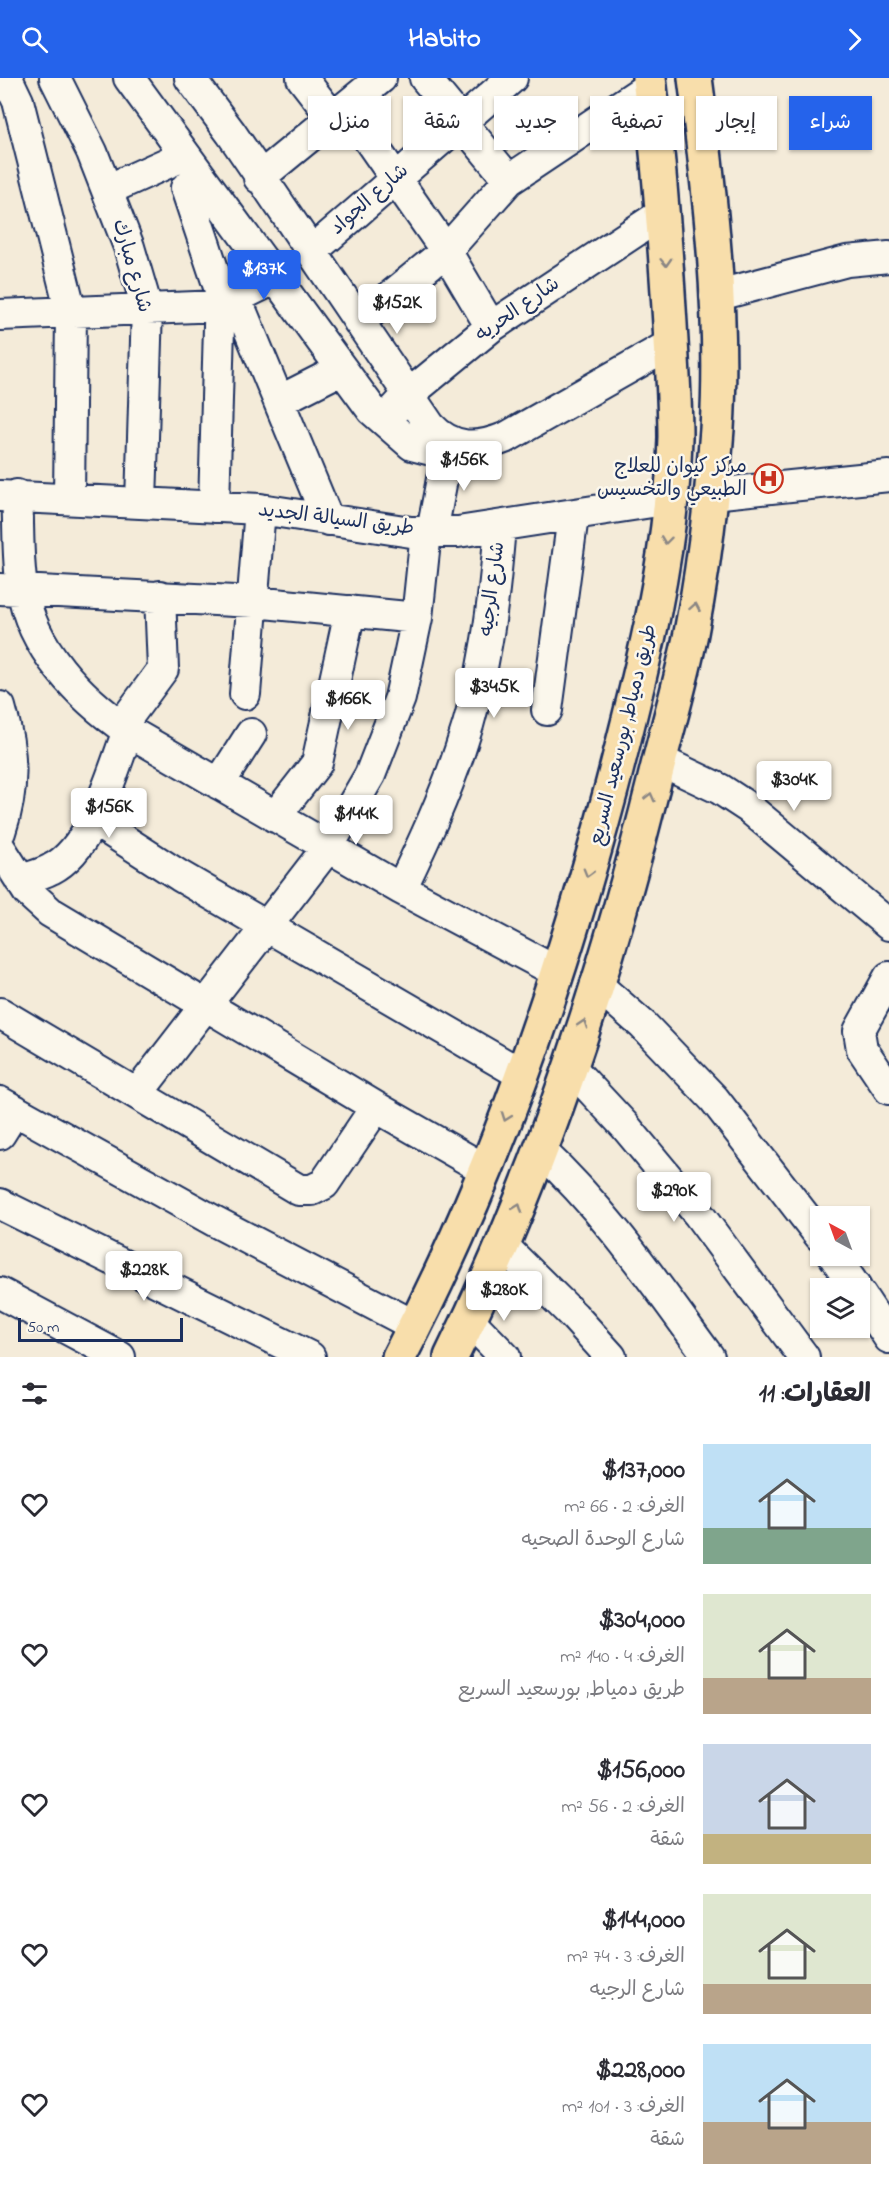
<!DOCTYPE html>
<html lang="ar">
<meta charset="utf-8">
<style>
body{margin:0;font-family:"Indie Flower","Playpen Sans Arabic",sans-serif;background:#f7f7f7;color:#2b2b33;direction:rtl;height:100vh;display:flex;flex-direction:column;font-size:22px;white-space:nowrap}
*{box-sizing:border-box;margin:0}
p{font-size:20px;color:#7c7c81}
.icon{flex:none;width:33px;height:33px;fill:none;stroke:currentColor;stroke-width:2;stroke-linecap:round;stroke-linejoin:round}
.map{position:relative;height:1279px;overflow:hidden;direction:ltr}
.drawer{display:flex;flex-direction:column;background:#fff;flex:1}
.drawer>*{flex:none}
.guide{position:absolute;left:18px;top:18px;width:854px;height:54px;direction:rtl;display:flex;gap:12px}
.needle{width:39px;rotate:319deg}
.fabs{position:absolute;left:810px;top:1128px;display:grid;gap:12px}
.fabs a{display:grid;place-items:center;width:60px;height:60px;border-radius:0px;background:#fff;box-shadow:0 2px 4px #0004;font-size:30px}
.scale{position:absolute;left:18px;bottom:15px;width:165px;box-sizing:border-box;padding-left:6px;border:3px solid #1b2f5e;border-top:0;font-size:16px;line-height:21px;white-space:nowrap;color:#1b2f5e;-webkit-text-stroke:4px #fbf7ec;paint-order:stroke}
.price{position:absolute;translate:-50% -51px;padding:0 14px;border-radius:6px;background:#fff;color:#222;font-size:20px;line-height:39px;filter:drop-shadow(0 2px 3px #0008)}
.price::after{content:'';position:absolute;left:50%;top:36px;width:18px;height:14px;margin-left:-9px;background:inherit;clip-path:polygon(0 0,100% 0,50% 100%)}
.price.current{background:#2563eb;color:#fff}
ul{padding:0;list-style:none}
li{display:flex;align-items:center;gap:18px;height:150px;padding:0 18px}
li span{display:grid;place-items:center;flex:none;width:168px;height:120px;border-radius:0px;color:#555}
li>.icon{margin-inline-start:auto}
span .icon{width:72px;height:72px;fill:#fffc;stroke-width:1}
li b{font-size:26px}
h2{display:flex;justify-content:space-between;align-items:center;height:72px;padding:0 18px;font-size:26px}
.pill{padding:0 21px;border-radius:0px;background:#fff;box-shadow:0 2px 4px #0004;font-size:21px;line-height:54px}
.pill.current{background:#2563eb;color:#fff}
header{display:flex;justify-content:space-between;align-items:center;height:78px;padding:0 18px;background:#2563eb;color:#fff;font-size:27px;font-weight:700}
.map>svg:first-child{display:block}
</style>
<header><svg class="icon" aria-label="forward" viewBox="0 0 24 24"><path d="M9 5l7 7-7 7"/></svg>Habito<svg class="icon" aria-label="search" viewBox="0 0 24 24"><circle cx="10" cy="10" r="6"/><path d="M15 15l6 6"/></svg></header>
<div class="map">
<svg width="889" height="1279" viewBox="0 0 889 1279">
<rect width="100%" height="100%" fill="#f4ebd9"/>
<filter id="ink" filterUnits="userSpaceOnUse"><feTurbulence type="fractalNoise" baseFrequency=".0167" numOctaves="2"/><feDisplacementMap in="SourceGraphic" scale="12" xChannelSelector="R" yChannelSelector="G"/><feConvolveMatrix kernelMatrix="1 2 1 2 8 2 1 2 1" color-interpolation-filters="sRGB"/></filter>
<g filter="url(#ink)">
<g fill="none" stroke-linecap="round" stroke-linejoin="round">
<defs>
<path id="minor" d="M7 0 18 23 71 234 69 420
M55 0 92 74 129 169 147 230 141 424
M129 0 372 332 412 367 447 376
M190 0 231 55 430 348C453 373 478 371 507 359L671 266
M302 0 333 40
M425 0 509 102
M346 29 446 173 491 249
M259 100 381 0
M186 110 220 212 214 429
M107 112 185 77
M311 174 512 0
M715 218 847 183 889 179
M236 220 328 442
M0 237 220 228 276 200
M359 244 446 173 509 102 650 8
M279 323 342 291
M394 332 408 317 491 249 663 135
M712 416 889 398
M17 417C19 447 17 479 22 509 31 570 80 620 128 653L401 811 557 894
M0 418 260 431 411 454H458L671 421
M432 454 449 364
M0 511 254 524 417 540
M245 616 260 431
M0 629C13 673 15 710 0 754
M547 632 573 438
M121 648 163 591 160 518
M659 682 720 711 749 730 889 847
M219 706 251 656
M275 739 317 685 350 533
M93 742 180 798 521 996
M0 770 28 814 50 834 376 1029 486 1092
M20 802C30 799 42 796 51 791 93 770 112 694 128 653
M401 811C423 765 444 720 460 672 485 600 494 524 500 448
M889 899 859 953 862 971 889 1011
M596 906 643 947 714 1021 820 1158
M0 935 299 1112H312L324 1106 376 1029
M570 989 625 1048 699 1137 804 1279
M137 1016 328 769 370 697 400 620 417 540 426 454
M0 1024 216 1144 415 1248
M0 1056 15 1032
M540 1072C606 1133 656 1207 709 1279
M0 1126 310 1279
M504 1169 574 1238 611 1279
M834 1178 856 1210
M0 1215 120 1279
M860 1216 889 1260
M469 1242 505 1279"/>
<path id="highway" d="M399 1279C493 1100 559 906 611 712 641 596 672 480 675 359 675 321 672 283 670 246 665 163 659 82 649 0
M451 1279C541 1097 605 901 654 704 666 654 681 605 691 555 704 488 712 420 717 351 724 237 710 114 695 0"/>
</defs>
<use href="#minor" stroke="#1b2f5e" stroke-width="34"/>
<use href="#highway" stroke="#1b2f5e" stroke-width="38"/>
<use href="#minor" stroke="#fbf7ec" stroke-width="30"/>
<use href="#highway" stroke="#f8deab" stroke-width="33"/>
</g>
<defs><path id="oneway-chevron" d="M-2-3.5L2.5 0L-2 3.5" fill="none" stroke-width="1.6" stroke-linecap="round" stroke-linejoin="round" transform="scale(1.5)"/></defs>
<g stroke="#8a8684">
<use href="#oneway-chevron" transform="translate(666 184) rotate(87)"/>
<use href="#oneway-chevron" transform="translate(666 462) rotate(97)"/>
<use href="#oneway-chevron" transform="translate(695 529) rotate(-80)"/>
<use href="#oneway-chevron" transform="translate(650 719) rotate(-76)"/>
<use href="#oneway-chevron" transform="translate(588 795) rotate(106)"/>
<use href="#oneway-chevron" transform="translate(583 946) rotate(-72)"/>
<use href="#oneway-chevron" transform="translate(506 1039) rotate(110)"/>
<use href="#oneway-chevron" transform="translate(518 1130) rotate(-69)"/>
</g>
</g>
<defs>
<symbol id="hospital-ring" viewBox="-11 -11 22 22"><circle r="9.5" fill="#fbf7ec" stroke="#c8321e" stroke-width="1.5"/><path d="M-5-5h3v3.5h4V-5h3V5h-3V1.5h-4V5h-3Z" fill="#c8321e"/></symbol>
</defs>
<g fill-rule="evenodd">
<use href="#hospital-ring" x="752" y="384" width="33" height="33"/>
</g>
<g text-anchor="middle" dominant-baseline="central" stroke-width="5" stroke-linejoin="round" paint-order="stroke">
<g font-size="20" fill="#1b2f5e" stroke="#fbf7ec">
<text transform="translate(370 122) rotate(-41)">شارع الجواد</text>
<text transform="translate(131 188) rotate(74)">شارع مبارك</text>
<text transform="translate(518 232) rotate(-35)">شارع الحريه</text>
<text transform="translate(336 442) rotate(7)">طريق السيالة الجديد</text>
<text transform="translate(493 511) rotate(-83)">شارع الرجيه</text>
<text transform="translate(624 657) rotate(-76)">طريق دمياط, بورسعيد السريع</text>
</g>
<g font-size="20" fill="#1b2f5e" stroke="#fbf7ec" text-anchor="end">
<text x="747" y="389">مركز كيوان للعلاج<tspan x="747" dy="23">الطبيعي والتخسيس</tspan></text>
</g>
</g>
</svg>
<div class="fabs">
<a><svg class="needle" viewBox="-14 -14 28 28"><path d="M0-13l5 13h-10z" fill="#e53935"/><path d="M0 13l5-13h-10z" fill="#7c7c81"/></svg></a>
<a><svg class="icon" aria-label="layers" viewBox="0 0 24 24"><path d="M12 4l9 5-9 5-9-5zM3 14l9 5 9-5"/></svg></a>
</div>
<div class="scale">50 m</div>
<b class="price current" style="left:264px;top:223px">$137K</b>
<b class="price" style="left:397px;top:257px">$152K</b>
<b class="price" style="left:464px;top:414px">$156K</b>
<b class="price" style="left:494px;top:641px">$345K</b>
<b class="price" style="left:348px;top:653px">$166K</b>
<b class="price" style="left:794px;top:734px">$304K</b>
<b class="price" style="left:109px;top:761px">$156K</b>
<b class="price" style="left:356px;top:768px">$144K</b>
<b class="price" style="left:674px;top:1145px">$290K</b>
<b class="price" style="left:144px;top:1224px">$228K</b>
<b class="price" style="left:504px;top:1244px">$280K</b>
<div class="guide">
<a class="pill current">شراء</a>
<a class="pill">إيجار</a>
<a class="pill">تصفية</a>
<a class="pill">جديد</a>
<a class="pill">شقة</a>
<a class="pill">منزل</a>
</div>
</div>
<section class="drawer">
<h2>العقارات: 11<svg class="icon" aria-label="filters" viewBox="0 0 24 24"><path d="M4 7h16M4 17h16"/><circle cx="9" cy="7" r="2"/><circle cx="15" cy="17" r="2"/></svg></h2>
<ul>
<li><span style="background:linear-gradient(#bfe0f5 70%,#7fa58c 0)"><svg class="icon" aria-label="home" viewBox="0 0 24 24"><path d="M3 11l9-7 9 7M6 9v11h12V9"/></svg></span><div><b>$137,000</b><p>الغرف: 2 · 66 m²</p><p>شارع الوحدة الصحيه</p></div><svg class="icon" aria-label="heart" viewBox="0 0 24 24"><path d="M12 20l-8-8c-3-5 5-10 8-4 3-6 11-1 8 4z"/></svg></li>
<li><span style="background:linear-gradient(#dfe7d0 70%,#b9a48a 0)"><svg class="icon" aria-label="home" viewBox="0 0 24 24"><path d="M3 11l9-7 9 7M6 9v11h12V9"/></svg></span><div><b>$304,000</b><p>الغرف: 4 · 140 m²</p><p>طريق دمياط, بورسعيد السريع</p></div><svg class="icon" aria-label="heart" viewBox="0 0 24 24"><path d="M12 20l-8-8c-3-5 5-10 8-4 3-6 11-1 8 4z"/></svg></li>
<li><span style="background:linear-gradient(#c9d6e8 75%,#c2b280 0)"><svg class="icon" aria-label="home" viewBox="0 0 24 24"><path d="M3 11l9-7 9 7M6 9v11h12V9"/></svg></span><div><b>$156,000</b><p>الغرف: 2 · 56 m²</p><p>شقة</p></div><svg class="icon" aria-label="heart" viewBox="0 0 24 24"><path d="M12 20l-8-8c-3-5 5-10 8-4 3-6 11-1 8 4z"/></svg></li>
<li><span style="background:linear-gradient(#dfe7d0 75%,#b9a48a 0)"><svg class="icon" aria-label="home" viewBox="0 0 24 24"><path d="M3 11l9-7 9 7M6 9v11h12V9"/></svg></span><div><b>$144,000</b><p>الغرف: 3 · 74 m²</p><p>شارع الرجيه</p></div><svg class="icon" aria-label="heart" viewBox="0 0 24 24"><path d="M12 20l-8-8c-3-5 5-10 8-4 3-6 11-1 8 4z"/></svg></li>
<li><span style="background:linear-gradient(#bfe0f5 65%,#b9a48a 0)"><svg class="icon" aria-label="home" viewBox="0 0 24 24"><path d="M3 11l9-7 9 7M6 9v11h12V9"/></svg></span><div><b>$228,000</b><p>الغرف: 3 · 101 m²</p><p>شقة</p></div><svg class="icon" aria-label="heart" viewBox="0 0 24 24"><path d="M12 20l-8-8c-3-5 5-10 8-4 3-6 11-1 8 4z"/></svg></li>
</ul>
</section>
